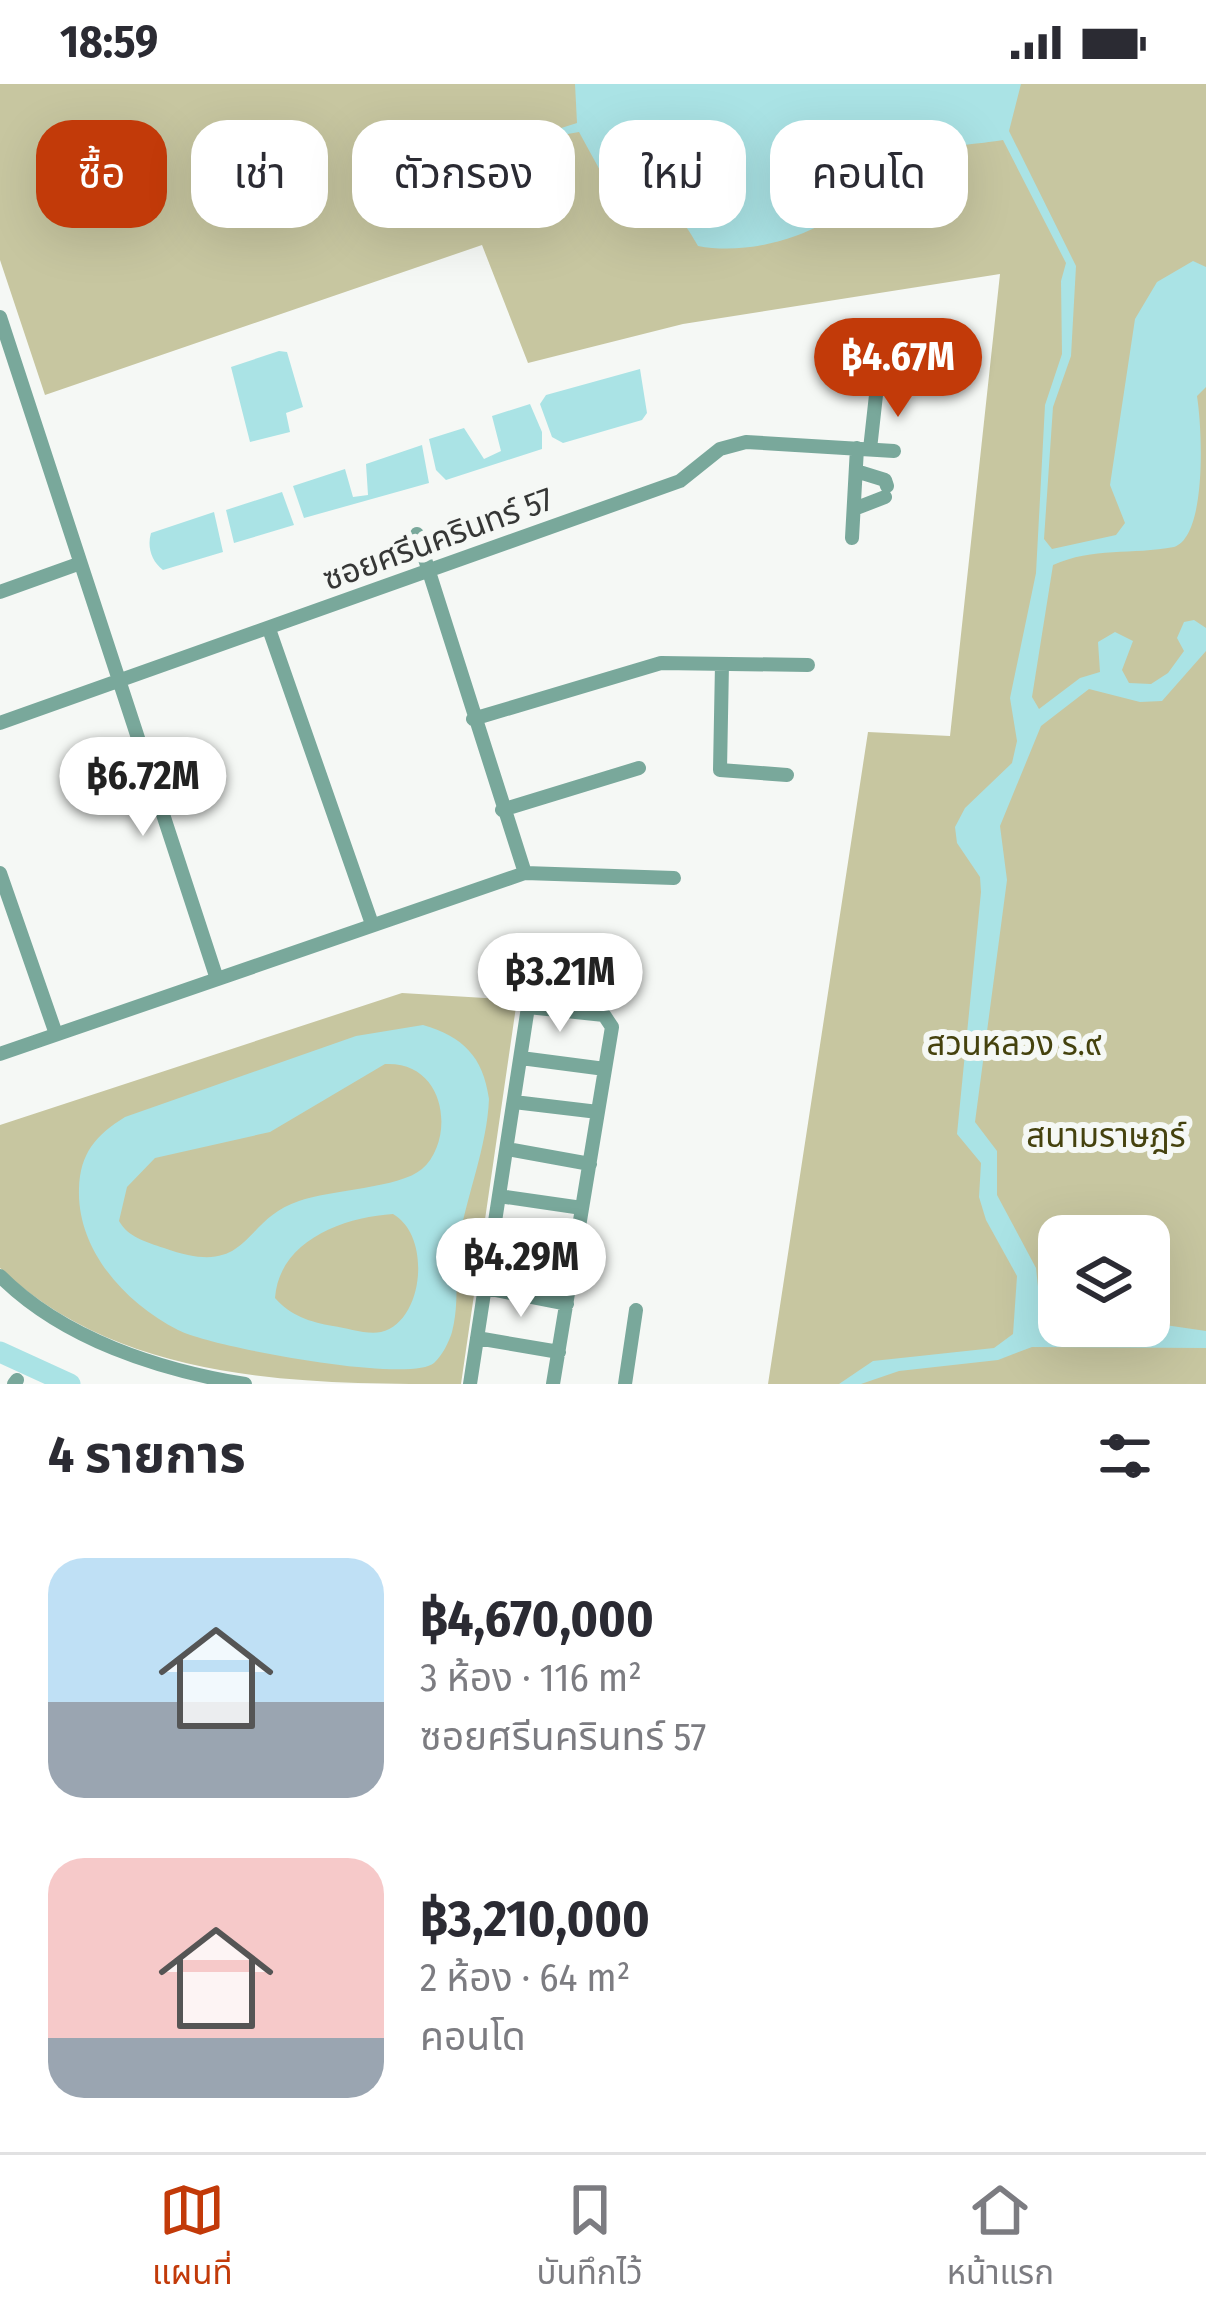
<!DOCTYPE html>
<html lang="th">
<meta charset="utf-8">
<style>
body{margin:0;font-family:"Fira Sans Condensed","Noto Sans Thai",sans-serif;background:#f7f7f7;color:#2b2b33;height:100vh;display:flex;flex-direction:column;font-size:45px;white-space:nowrap}
*{box-sizing:border-box;margin:0}
p{font-size:39px;color:#7c7c81}
.icon{flex:none;width:66px;height:66px;fill:none;stroke:currentColor;stroke-width:2;stroke-linecap:round;stroke-linejoin:round}
.map{position:relative;height:1300px;overflow:hidden}
.sheet{display:flex;flex-direction:column;background:#fff;flex:1}
.sheet>*{flex:none}
.top-card{position:absolute;left:36px;top:36px;width:1134px;height:108px;display:flex;gap:24px}
.fabs{position:absolute;left:1038px;top:1131px;display:grid;gap:24px}
.fabs a{display:grid;place-items:center;width:132px;height:132px;border-radius:24px;background:#fff;box-shadow:0 12px 48px #0002;font-size:60px}
.price{position:absolute;translate:-50% -102px;padding:0 27px;border-radius:42px;background:#fff;color:#222;font-size:39px;line-height:78px;filter:drop-shadow(0 3px 6px #0008)}
.price::after{content:'';position:absolute;left:50%;top:72px;width:36px;height:27px;margin-left:-18px;background:inherit;clip-path:polygon(0 0,100% 0,50% 100%)}
.price.selected{background:#c23a09;color:#fff}
ul{padding:0;list-style:none}
li{display:flex;align-items:center;gap:36px;height:300px;padding:0 48px}
li span{display:grid;place-items:center;flex:none;width:336px;height:240px;border-radius:36px;color:#555}
li>.icon{margin-inline-start:auto}
span .icon{width:144px;height:144px;fill:#fffc;stroke-width:1}
li b{font-size:51px}
h2{display:flex;justify-content:space-between;align-items:center;height:144px;padding:0 48px;font-size:51px}
.tag{padding:0 42px;border-radius:36px;background:#fff;box-shadow:0 12px 48px #0002;font-size:42px;line-height:108px}
.tag.selected{background:#c23a09;color:#fff}
.status{display:flex;justify-content:space-between;align-items:center;height:84px;padding:0 60px;background:#fff;direction:ltr}
.status svg{height:33px;fill:currentColor}
.dock{display:flex;justify-content:space-around;align-items:center;height:168px;border-top:3px solid #e1e1e2;background:#fff;font-size:33px;color:#7c7c81}
.dock a{display:grid;justify-items:center;gap:6px}
.dock .selected{color:#c23a09}
.map>svg:first-child{display:block}
</style>
<div class="status"><b>18:59</b><svg viewBox="0 0 49 12"><path d="M0 12V9h3v3zM5 12V6h3v6zM10 12V3h3v9zM15 12V0h3v12zM26 1h20v11H26zM47 4h2v5h-2z"/></svg></div>
<div class="map">
<svg width="1206" height="1300" viewBox="0 0 1206 1300">
<rect width="100%" height="100%" fill="#f5f8f5"/>
<path fill="#c7c6a0" fill-rule="evenodd" d="M0 0H1206V1300H768L868 648 950 652 1000 190 683 240 528 279 482 161 45 311 0 176ZM1059 1152H1149V1242H1059Z
M402 909 517 916 461 1300C302 1300 123 1300 0 1184V1041Z"/>
<path fill="#aae3e5" fill-rule="evenodd" d="M575 0H1021L1009 47 1076 182 1071 272 1053 323 1044 455 1052 465 1116 451 1125 439 1110 401 1135 235 1157 198 1193 177 1206 183V303L1197 312C1203 351 1206 453 1174 463 1132 471 1093 463 1053 481L1032 613 1039 625 1080 594 1100 588 1098 558 1115 548 1133 557 1122 586 1129 599 1151 600 1168 589 1184 567 1177 554 1184 538 1194 536 1206 544V567L1162 617 1140 618 1089 605 1041 642 1000 742 1007 796 975 1038 997 1067V1111L1036 1184 1041 1231 1050 1247 1165 1241 1206 1247V1264L1032 1263 998 1276 899 1287 861 1300H839L873 1277 994 1264 1013 1250 1017 1192 986 1136 979 1113 981 1079 957 1050 981 808 980 793 957 759 955 743 965 724 1012 679 1017 657 1010 614 1036 489 1045 321 1062 270 1061 197 1066 179 1003 56C975 61 857 70 845 84 832 98 830 120 826 138 789 159 739 170 698 162 673 116 656 116 608 101L579 48 510 60 488 84 403 117 491 75 504 54 536 52 577 39Z
M279 267 287 268 303 323 286 329 290 348 250 358 231 283Z
M640 285 647 329 642 336 563 359 552 353 540 320 546 311Z
M530 320 542 348V365L446 396 436 386 429 355 464 344 484 375 501 367 492 332Z
M422 361 429 399 304 434 293 402 345 385 353 413 368 411 366 380Z
M282 408 294 441 234 459 226 426Z
M214 428 223 468 163 486C151 477 147 462 151 449Z
M423 941C463 953 483 972 489 1015 487 1063 467 1110 459 1157 454 1187 460 1218 452 1248 449 1258 442 1272 434 1279 410 1300 210 1263 178 1246 125 1219 77 1166 79 1105 80 1069 96 1051 125 1033L356 952ZM385 980C448 977 455 1057 422 1085 400 1104 330 1106 299 1117 240 1136 252 1196 164 1164 146 1158 128 1153 119 1137L127 1103 155 1074 270 1048ZM393 1130C432 1152 424 1238 381 1248 367 1251 347 1244 333 1242 310 1238 291 1232 275 1214 279 1157 343 1133 393 1130Z"/>
<g fill="none" stroke-linecap="round" stroke-linejoin="round">
<path stroke="#aae3e5" stroke-width="21" d="M0 1268 70 1300"/>
<path stroke="#79a89b" stroke-width="14" d="M0 233 217 895
M870 365 877 302
M856 387 885 396 887 402
M854 425 885 413
M417 450 525 789
M852 454 857 364
M0 508 78 480
M269 545 372 840
M722 580 720 686 787 691
M473 635 661 579 808 581
M0 639 680 397 720 365 746 358 894 367
M502 726 639 684
M0 789 56 950
M0 970 525 789 674 794
M521 974 605 985
M514 1018 598 1028
M507 1065 590 1080
M499 1112 582 1124
M492 1158 574 1174
M0 1192C63 1255 159 1286 245 1300
M485 1204 567 1220
M477 1254 559 1268
M14 1300 17 1296
M470 1300 528 923 604 931 612 943 553 1300
M625 1300 636 1226"/>
</g>
<g text-anchor="middle" dominant-baseline="central" stroke-width="12" stroke-linejoin="round" paint-order="stroke">
<g font-size="33" fill="#363736" stroke="#f5f8f5">
<text transform="translate(438 455) rotate(-20)">ซอยศรีนครินทร์ 57</text>
</g>
<g font-size="33" fill="#45420e" stroke="#f5f8f5">
<text x="1014" y="960">สวนหลวง ร.๙</text>
<text x="1106" y="1052">สนามราษฎร์</text>
</g>
</g>
</svg>
<div class="fabs">
<a><svg class="icon" aria-label="layers" viewBox="0 0 24 24"><path d="M12 4l9 5-9 5-9-5zM3 14l9 5 9-5"/></svg></a>
</div>
<b class="price selected" style="left:898px;top:336px">฿4.67M</b>
<b class="price" style="left:143px;top:755px">฿6.72M</b>
<b class="price" style="left:560px;top:951px">฿3.21M</b>
<b class="price" style="left:521px;top:1236px">฿4.29M</b>
<div class="top-card">
<a class="tag selected">ซื้อ</a>
<a class="tag">เช่า</a>
<a class="tag">ตัวกรอง</a>
<a class="tag">ใหม่</a>
<a class="tag">คอนโด</a>
</div>
</div>
<section class="sheet">
<h2>4 รายการ<svg class="icon" aria-label="filters" viewBox="0 0 24 24"><path d="M4 7h16M4 17h16"/><circle cx="9" cy="7" r="2"/><circle cx="15" cy="17" r="2"/></svg></h2>
<ul>
<li><span style="background:linear-gradient(#bfe0f5 60%,#9aa5b1 0)"><svg class="icon" aria-label="home" viewBox="0 0 24 24"><path d="M3 11l9-7 9 7M6 9v11h12V9"/></svg></span><div><b>฿4,670,000</b><p>3 ห้อง · 116 m²</p><p>ซอยศรีนครินทร์ 57</p></div></li>
<li><span style="background:linear-gradient(#f6c9c9 75%,#9aa5b1 0)"><svg class="icon" aria-label="home" viewBox="0 0 24 24"><path d="M3 11l9-7 9 7M6 9v11h12V9"/></svg></span><div><b>฿3,210,000</b><p>2 ห้อง · 64 m²</p><p>คอนโด</p></div></li>
</ul>
</section>
<nav class="dock">
<a class="selected"><svg class="icon" aria-label="map" viewBox="0 0 24 24"><path d="M3 6l6-2 6 2 6-2v14l-6 2-6-2-6 2zM9 4v14M15 6v14"/></svg>แผนที่</a>
<a><svg class="icon" aria-label="saved" viewBox="0 0 24 24"><path d="M7 4h10v16l-5-4-5 4z"/></svg>บันทึกไว้</a>
<a><svg class="icon" aria-label="home" viewBox="0 0 24 24"><path d="M3 11l9-7 9 7M6 9v11h12V9"/></svg>หน้าแรก</a>
</nav>
